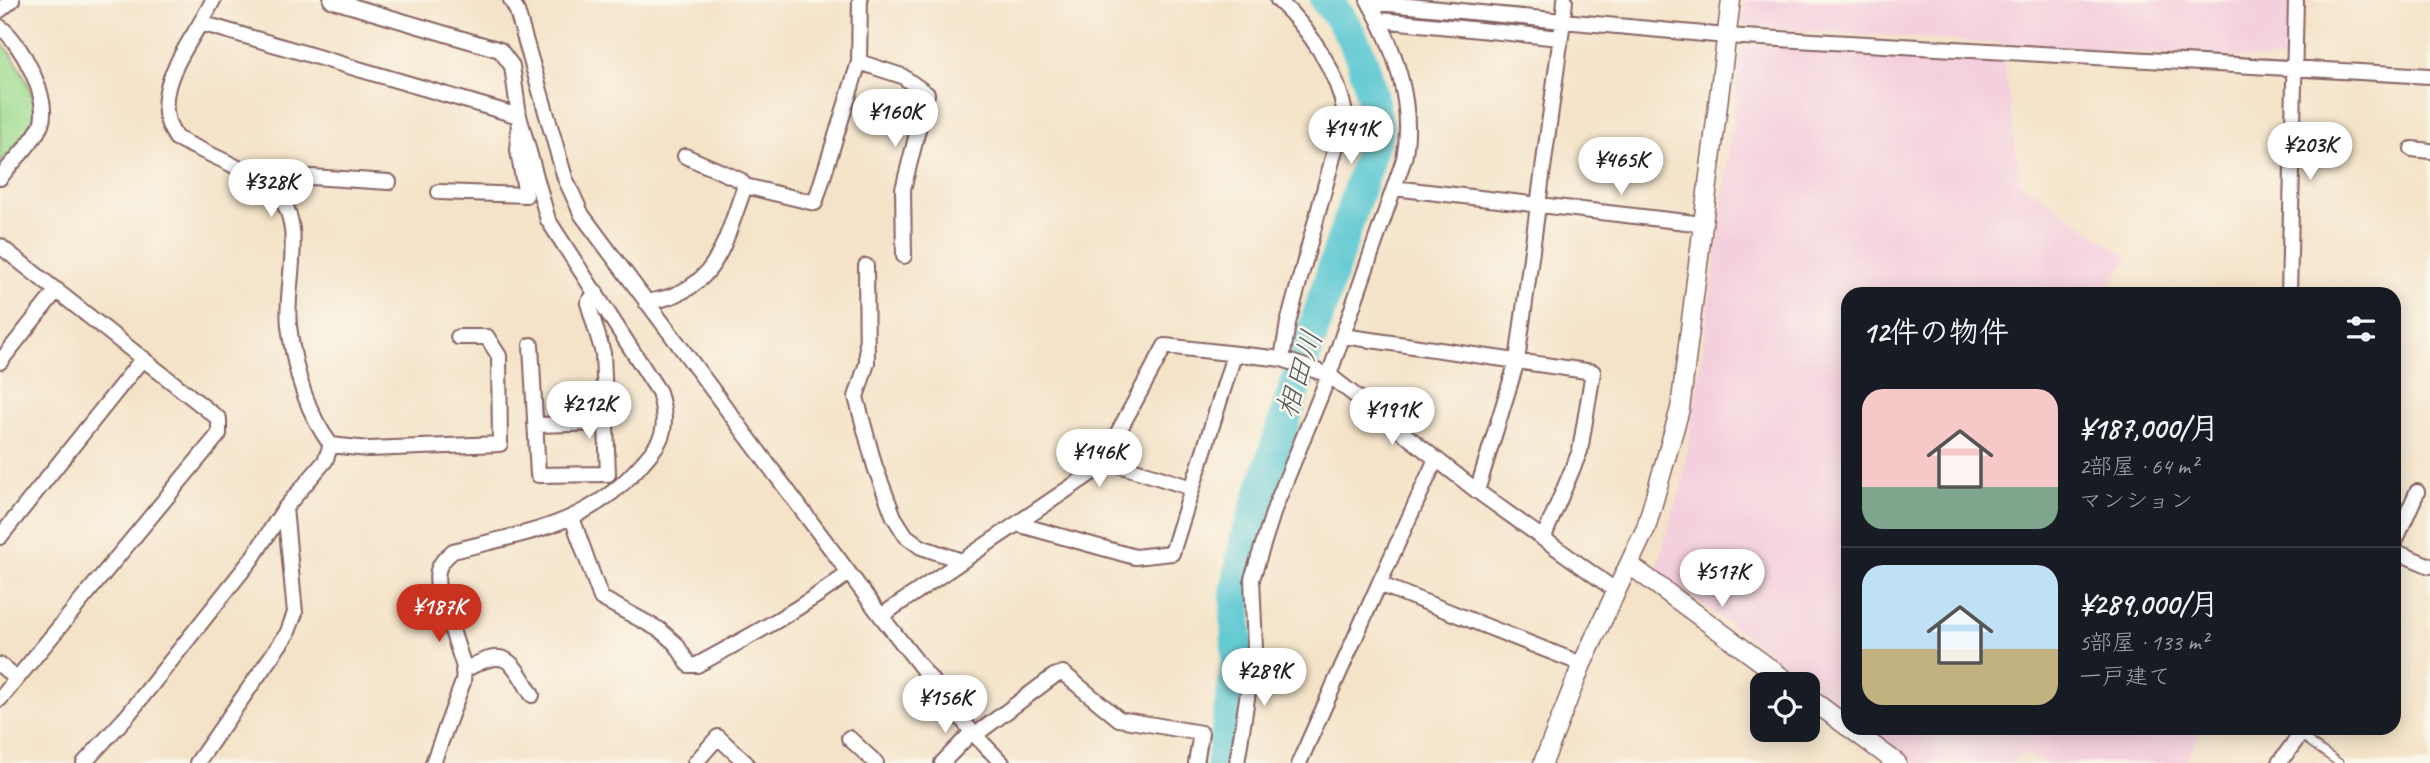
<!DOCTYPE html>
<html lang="ja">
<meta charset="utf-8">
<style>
body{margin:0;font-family:Caveat,"Klee One",sans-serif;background:#242831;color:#f1f3f6;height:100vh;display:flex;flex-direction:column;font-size:26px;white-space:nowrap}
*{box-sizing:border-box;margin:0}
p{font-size:23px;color:#9ea1a6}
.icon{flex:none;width:38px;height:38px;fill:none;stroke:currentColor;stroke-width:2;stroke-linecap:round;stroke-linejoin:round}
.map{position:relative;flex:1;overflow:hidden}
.sheet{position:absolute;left:1841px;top:287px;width:560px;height:448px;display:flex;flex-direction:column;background:#171b24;border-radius:21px;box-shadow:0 4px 18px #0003}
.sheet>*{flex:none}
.fabs{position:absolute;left:1750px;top:672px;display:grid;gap:14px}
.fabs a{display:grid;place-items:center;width:70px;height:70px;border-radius:14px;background:#171b24;box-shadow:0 4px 18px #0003;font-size:35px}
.price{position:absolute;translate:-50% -60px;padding:0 16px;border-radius:24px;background:#fff;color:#222;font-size:23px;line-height:46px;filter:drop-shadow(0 2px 4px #0008)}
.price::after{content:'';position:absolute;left:50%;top:42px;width:21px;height:16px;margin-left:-10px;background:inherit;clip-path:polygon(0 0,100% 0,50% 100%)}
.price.active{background:#c8321e;color:#fff}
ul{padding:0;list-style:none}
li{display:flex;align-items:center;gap:21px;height:175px;padding:0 21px}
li+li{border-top:2px solid #363941}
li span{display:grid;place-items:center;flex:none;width:196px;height:140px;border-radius:21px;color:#555}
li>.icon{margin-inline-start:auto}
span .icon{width:84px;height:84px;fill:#fffc;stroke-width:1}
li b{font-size:30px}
h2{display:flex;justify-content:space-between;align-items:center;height:84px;padding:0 21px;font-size:30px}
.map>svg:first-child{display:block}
</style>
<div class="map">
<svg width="2430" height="763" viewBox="0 0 2430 763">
<rect width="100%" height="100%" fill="#fbf7ec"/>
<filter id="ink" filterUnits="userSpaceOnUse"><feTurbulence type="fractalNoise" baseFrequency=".0143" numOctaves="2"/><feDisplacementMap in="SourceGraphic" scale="14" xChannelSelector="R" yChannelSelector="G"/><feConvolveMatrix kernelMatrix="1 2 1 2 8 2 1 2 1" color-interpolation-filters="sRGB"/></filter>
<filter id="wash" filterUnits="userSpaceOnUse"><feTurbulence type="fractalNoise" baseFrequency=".00686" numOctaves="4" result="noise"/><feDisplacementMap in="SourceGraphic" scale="28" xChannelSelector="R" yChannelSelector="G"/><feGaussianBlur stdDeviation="1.57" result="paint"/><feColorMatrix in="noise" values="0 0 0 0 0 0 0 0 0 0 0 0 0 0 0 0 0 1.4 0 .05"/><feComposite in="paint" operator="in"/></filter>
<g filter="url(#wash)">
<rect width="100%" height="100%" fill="#f4e3c8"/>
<path fill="#f4cfdd" d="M1745 0H2289L2287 56 2282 60 2029 46 1742 26Z
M1750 44 2004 57 2020 181 2129 258 2103 294H1848V712L1656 570 1682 484 1714 274 1741 49Z
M1869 728H2203L2185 763H2047L2024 754 2010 763H1916Z"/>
<path fill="#a0dc90" stroke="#757e5e" stroke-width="2" d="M0 42C12 52 17 64 25 78 47 122 28 130 0 164Z"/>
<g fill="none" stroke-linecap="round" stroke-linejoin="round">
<path stroke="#5bc8d2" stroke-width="32" d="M1222 763 1237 663 1236 593 1245 543 1378 129C1369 78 1362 41 1326 0"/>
</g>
</g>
<g filter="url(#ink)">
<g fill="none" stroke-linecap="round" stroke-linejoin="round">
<defs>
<path id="service" d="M2300 735 2339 763"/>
<path id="minor" d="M331 0 500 50 512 66 519 116 548 220 659 392C670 432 663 440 637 469 587 526 523 533 453 551 440 562 435 569 438 587L464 667 463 682 433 763
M511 0 517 11 565 178 582 215 881 616 972 732 1002 763
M1278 0C1310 30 1337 70 1345 113L1288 323 1282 359
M1369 2 1563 21 1565 0
M0 10 12 0
M1380 20 1560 38
M201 23 519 116 518 151 526 195 439 192
M0 27C21 42 51 99 41 125 33 143 12 162 0 178
M859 62 902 76 927 94 903 189 904 256
M2412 149 2430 151
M685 156 740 180 745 186
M268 188 311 177 389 182
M1394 188 1703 224
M0 246 219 419V434L0 699
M866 266 867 363 856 397 875 467 894 517 906 536 921 547 962 561
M2289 294 2296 0
M646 302C717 293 723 245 745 186L815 203 859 62 860 0
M1343 336 1593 372 1580 451 1543 539
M531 345 538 475 608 474 603 353 588 303 596 292
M0 362 57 290
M535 425 606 423
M331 445 368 449 500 444 499 356 487 337H458
M1103 460 1192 488
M1477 491 1517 361 1563 21 1726 36 2430 76
M572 518 601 598 660 630 676 644 689 665H697C749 637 802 608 849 573
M1017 524 1135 557 1172 553 1234 355
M0 537 143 358
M2394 544 2417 492
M2394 551 2430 566
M1379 584 1436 459
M881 616 1093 472 1103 460 1165 346 1282 359 1329 375 1477 491 1615 590
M0 665 16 678
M463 671C506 646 510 658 532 695
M975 735 1054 676 1063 673 1119 719 1201 733 1196 763
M849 738 876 763
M84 763 127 716 251 560 285 508 325 461 331 445C306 412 294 367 289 326 284 285 308 223 275 192 251 170 205 153 176 138 144 92 193 43 213 0
M197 763 287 634 295 613 285 508
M695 763 718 737 746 763
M942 763 972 732
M1237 763 1255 647 1252 579 1275 507 1329 375 1404 159C1415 106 1395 47 1368 0
M1299 763 1379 584 1582 664
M2279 763 2300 735"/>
<path id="tertiary" d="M1630 565 1791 684
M1808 697 1848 727
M1850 728 1897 763
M1543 763 1582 664 1646 528 1680 409 1731 0"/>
</defs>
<use href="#service" stroke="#866462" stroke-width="10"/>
<use href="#minor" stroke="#866462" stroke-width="18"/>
<use href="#tertiary" stroke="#866462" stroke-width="21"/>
<use href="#service" stroke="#fff" stroke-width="7"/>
<use href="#minor" stroke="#fff" stroke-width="14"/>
<use href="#tertiary" stroke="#fff" stroke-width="18"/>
</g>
</g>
<g text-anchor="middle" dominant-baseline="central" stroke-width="5" stroke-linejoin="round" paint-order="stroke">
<g font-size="30" font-style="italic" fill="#505a65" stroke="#fbf7ec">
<text transform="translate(1299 374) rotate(-72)">相田川</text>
</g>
</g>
</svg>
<div class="fabs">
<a><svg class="icon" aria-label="locate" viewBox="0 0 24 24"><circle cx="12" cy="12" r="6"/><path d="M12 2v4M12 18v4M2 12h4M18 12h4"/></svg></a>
</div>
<b class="price" style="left:895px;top:149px">¥160K</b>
<b class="price" style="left:1351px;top:166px">¥141K</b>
<b class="price" style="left:2310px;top:182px">¥203K</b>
<b class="price" style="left:1621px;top:197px">¥465K</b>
<b class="price" style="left:271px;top:219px">¥328K</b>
<b class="price" style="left:589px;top:441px">¥212K</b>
<b class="price" style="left:1392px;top:447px">¥191K</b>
<b class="price" style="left:1099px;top:489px">¥146K</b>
<b class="price" style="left:1722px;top:609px">¥517K</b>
<b class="price active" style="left:439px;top:644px">¥187K</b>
<b class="price" style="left:1264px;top:708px">¥289K</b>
<b class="price" style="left:945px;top:735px">¥156K</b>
<section class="sheet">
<h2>12件の物件<svg class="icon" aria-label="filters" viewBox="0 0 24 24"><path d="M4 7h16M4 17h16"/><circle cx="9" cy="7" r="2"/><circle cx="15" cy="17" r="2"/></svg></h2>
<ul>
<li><span style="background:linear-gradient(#f6c9c9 70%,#7fa58c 0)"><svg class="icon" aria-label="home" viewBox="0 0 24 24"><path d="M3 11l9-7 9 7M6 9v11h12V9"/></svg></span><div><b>¥187,000/月</b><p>2部屋 · 64 m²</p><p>マンション</p></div></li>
<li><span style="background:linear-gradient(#bfe0f5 60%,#c2b280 0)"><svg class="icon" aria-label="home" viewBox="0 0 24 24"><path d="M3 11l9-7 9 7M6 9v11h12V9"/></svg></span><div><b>¥289,000/月</b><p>5部屋 · 133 m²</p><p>一戸建て</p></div></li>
</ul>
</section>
</div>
